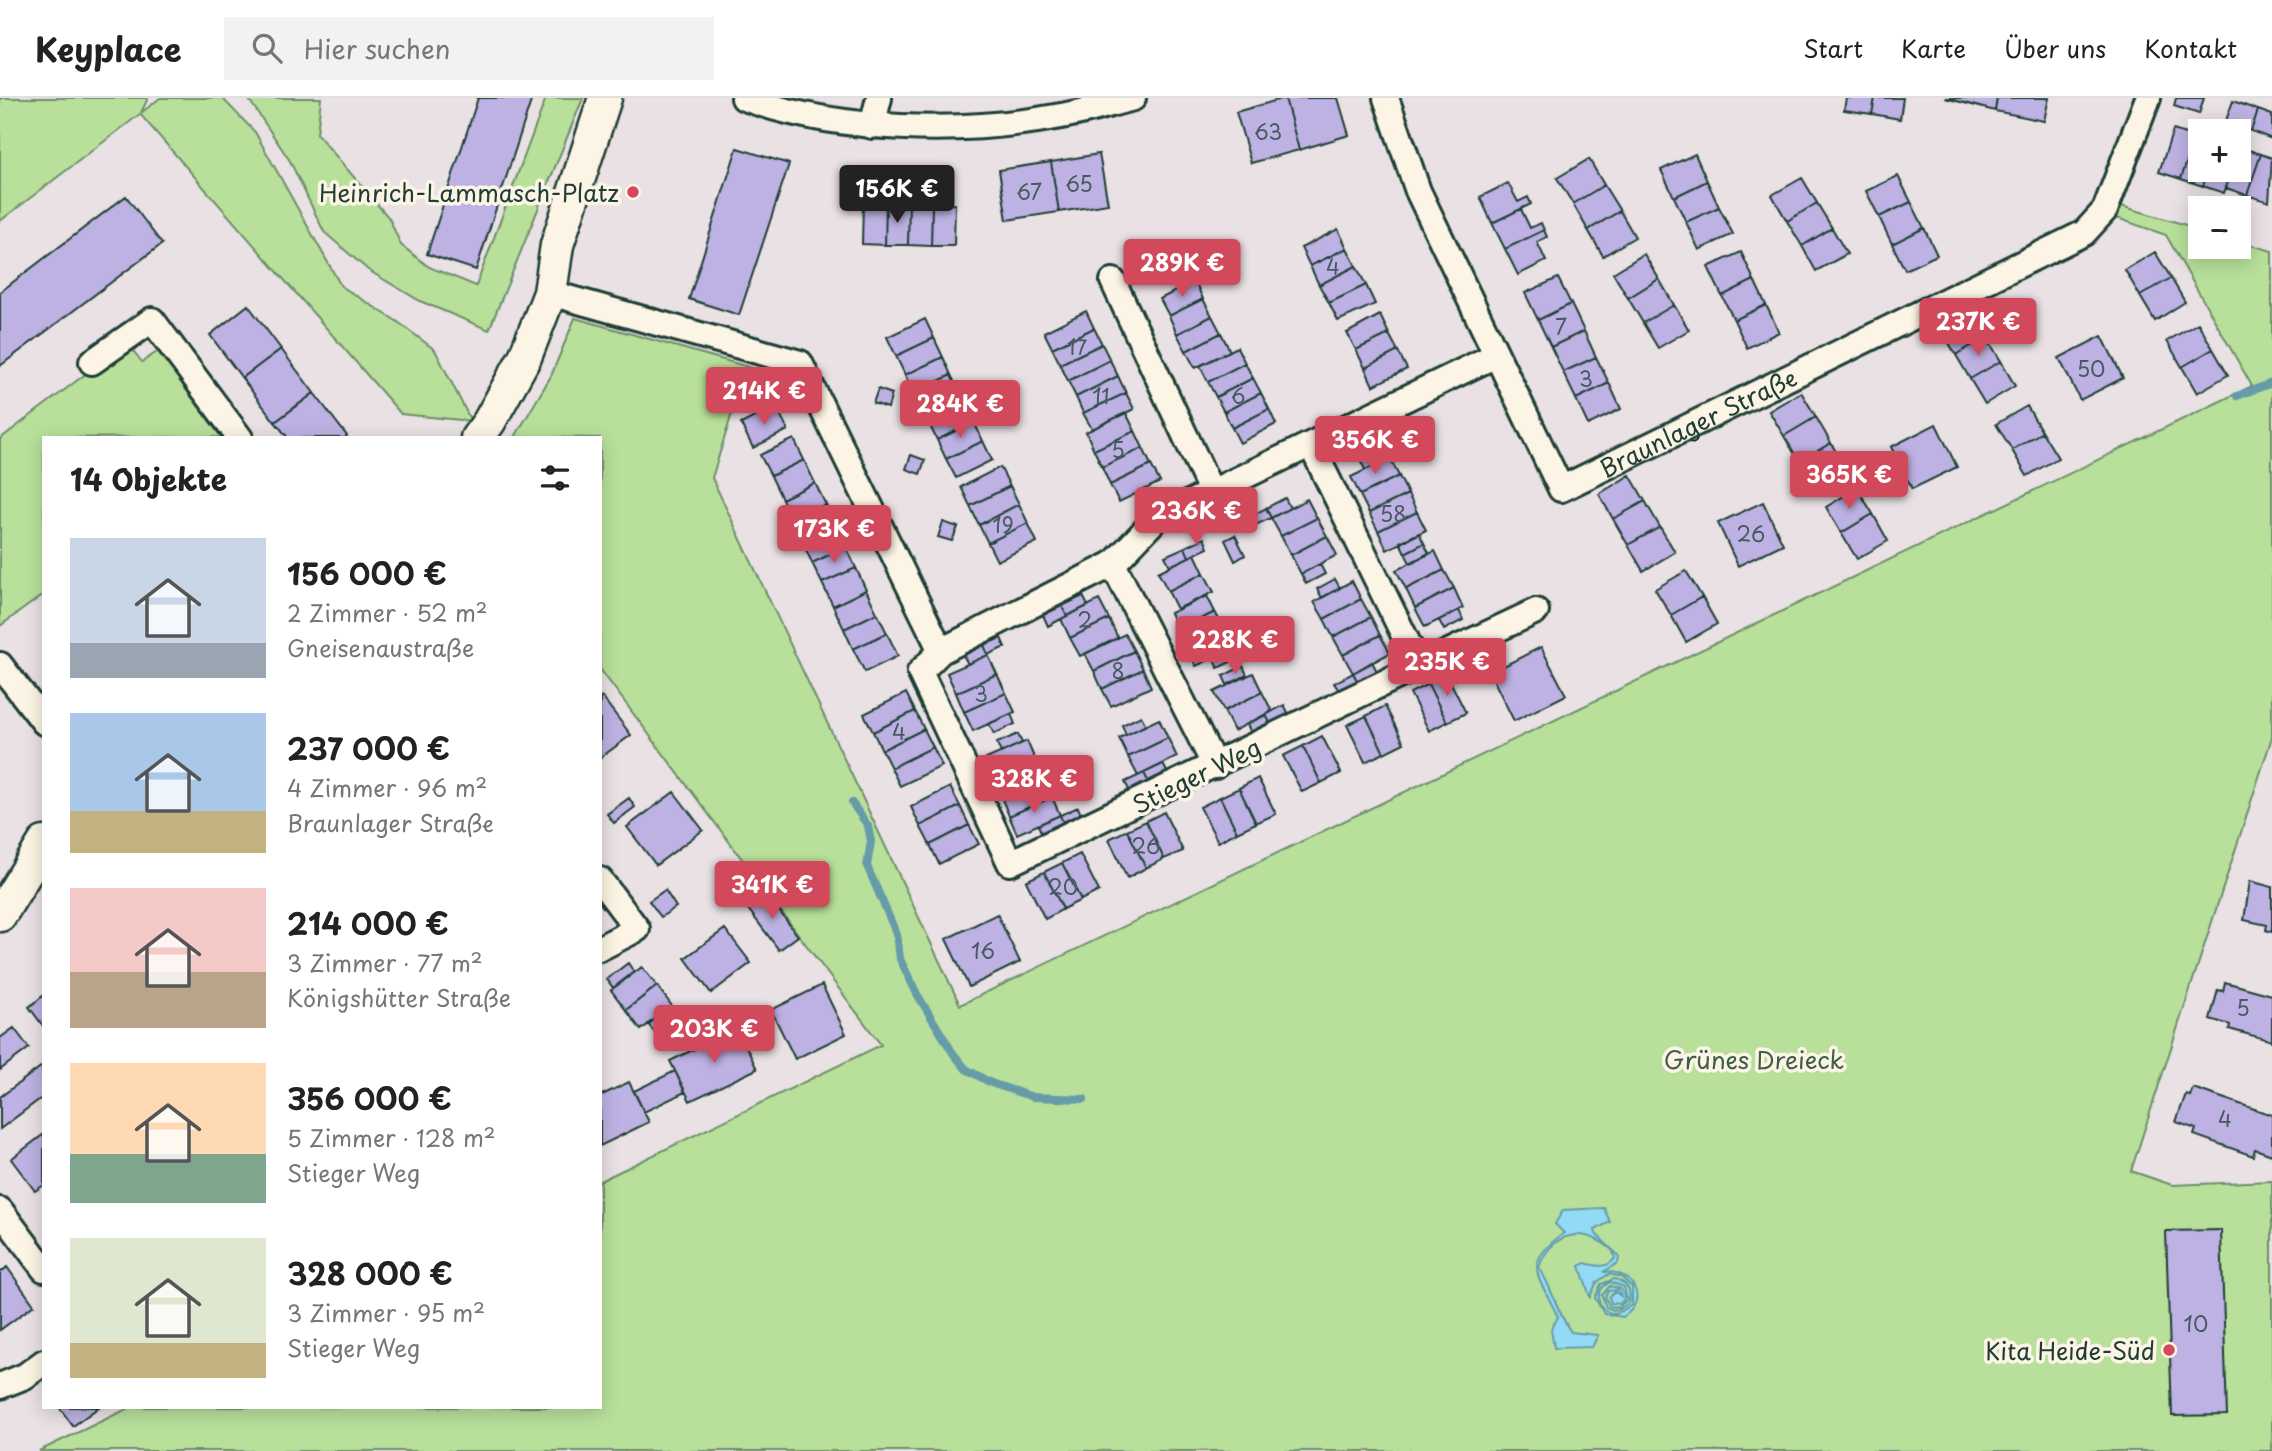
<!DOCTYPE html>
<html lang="de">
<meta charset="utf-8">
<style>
body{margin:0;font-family:"Playpen Sans",sans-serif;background:#f2f2f2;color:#222;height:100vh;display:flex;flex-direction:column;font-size:26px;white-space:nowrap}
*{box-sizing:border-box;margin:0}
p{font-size:23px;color:#767676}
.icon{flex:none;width:38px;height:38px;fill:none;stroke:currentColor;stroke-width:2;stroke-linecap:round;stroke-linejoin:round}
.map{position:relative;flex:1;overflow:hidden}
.side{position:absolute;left:42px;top:338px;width:560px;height:973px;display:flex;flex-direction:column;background:#fff;border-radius:0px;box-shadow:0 4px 18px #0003}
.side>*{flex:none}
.tools{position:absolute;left:2188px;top:21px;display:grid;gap:14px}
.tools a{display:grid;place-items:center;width:63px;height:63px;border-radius:0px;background:#fff;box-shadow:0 4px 18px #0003;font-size:35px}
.price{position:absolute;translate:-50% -60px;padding:0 16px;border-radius:7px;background:#d1495b;color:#fff;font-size:23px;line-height:46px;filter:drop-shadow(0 2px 4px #0008)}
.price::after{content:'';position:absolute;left:50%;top:42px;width:21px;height:16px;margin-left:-10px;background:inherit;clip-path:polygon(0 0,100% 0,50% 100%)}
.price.active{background:#222;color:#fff}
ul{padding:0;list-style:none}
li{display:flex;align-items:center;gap:21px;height:175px;padding:0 28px}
li span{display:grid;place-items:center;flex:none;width:196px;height:140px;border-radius:0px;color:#555}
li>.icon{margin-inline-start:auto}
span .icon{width:84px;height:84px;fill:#fffc;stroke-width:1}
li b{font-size:30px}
h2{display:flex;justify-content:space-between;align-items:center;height:84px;padding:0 28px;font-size:30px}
header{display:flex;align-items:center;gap:42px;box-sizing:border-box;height:98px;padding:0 35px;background:#fff;border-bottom:2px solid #e0e0e0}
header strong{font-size:33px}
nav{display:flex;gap:38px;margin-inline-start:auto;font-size:24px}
.search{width:490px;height:63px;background:#f2f2f2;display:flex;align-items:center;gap:18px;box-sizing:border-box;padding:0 24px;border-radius:0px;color:#767676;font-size:26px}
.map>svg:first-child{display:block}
</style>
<header>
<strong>Keyplace</strong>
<div class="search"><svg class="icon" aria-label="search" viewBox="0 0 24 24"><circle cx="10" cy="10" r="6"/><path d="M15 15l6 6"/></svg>Hier suchen</div>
<nav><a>Start</a><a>Karte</a><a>Über uns</a><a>Kontakt</a></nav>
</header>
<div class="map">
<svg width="2272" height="1353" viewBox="0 0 2272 1353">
<rect width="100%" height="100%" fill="#e9e1e4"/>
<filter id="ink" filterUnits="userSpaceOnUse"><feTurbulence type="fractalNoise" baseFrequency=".0143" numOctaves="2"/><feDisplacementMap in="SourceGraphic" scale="14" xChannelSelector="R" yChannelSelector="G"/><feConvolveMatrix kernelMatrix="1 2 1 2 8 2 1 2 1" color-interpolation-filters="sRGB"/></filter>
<g filter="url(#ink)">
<path fill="#b8e09b" stroke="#6c8e68" stroke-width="2" d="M0 0H148L141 15 160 0H222L255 34 341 188 398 224 435 252 471 323 401 316 140 16 0 123Z
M248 0H321L317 36 389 120 401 147 429 169 476 188 546 0H583L489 232 420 203 368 172 324 134 290 63Z
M2121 108 2200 131V149H2238V143L2272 153V639L2131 1073 2172 1087 2272 1083V1353H39L131 1309H600V1083L881 947 600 571V340L515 339 551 278 575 220 791 281 734 309 712 380 960 907 2252 288 2166 137 2114 119Z
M131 250 142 264 160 252 189 280 182 286 221 339 44 340V496L0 528V341L100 265Z"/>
<path fill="#93dbf5" stroke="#659ca8" stroke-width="2" d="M1604 1110 1610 1124 1595 1132 1596 1136 1619 1158 1618 1165 1603 1174C1631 1171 1651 1201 1623 1219L1604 1216 1595 1200 1601 1186 1614 1181C1627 1184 1633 1193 1628 1206L1616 1213 1606 1209 1602 1197 1610 1188 1621 1191 1625 1200 1620 1206 1611 1205 1609 1199 1615 1194 1621 1198 1618 1192 1608 1193 1605 1200 1610 1208 1618 1210 1627 1202 1624 1189 1610 1184C1592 1193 1597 1214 1616 1216L1632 1207V1189L1621 1179 1609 1176 1597 1184 1590 1199 1580 1168 1585 1165C1596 1168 1608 1171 1615 1160L1613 1153C1585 1128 1553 1132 1539 1169 1552 1190 1557 1214 1571 1234L1598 1237 1592 1249 1554 1250 1551 1231 1558 1219C1540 1179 1519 1167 1564 1135L1555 1126 1563 1112Z"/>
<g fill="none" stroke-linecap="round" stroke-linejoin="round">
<path stroke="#659ca8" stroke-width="8" d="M2237 298 2272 285
M852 705 868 728 871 743 867 768 897 837 900 861 917 896 953 955 966 971 991 985 1033 999 1084 1001"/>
</g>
<path fill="#bdb2e3" stroke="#1f3d34" stroke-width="2" d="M478 0H532L476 172 427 156Z
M1285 0 1299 52 1251 65 1236 14Z
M1285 0H1338L1349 37 1299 52Z
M1846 0H1875L1872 16 1844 12Z
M1875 0H1903L1900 21 1872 16Z
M1945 0H1997L1995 13Z
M1997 0H2049L2044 23 1995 13Z
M2176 0H2204L2199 16 2174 8Z
M2233 3 2258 12 2251 33 2225 25Z
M2258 12 2272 17V41L2251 33Z
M2173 32 2195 39 2181 81 2159 74Z
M2195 39 2200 41V72H2208L2203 88 2181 81Z
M2239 49 2261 56 2247 97 2226 90 2232 72H2238Z
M737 50 789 66 739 217 689 201Z
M1099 56 1108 106 1059 114 1051 64Z
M1695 56 1707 83 1674 99 1661 72Z
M2261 56 2272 60 2269 104 2247 97Z
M1589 61 1604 87 1573 106 1557 80Z
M1051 64 1059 114 1007 122 999 72Z
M2208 72H2232L2224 95 2203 88Z
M1898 78 1911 104 1879 119 1866 93Z
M1802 80 1817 105 1787 123 1772 97Z
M1707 83 1719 109 1686 124 1674 99Z
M1508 85 1518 104 1528 99 1531 106 1492 125 1480 99Z
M1604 87 1620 113 1588 132 1573 106Z
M126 98 162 146 0 268V194Z
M863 104 886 107 885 147 862 146Z
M1911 104 1924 130 1892 146 1879 119Z
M909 105 932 107 931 148 908 147Z
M909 105 908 147H885L886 107Z
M1817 105 1832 130 1802 148 1787 123Z
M955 106 954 148H931L932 107Z
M1719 109 1733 136 1699 152 1686 124Z
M1521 111 1530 130 1541 125 1544 132 1505 151 1492 125Z
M1620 113 1635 139 1603 158 1588 132Z
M1832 130 1847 156 1816 173 1802 148Z
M1924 130 1937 157 1905 172 1892 146Z
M1338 131 1347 150 1310 168 1301 150Z
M1544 132 1547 139 1537 144 1546 163 1518 177 1505 151Z
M1347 150 1356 168 1319 187 1310 168Z
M1741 154 1754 182 1722 198 1708 169Z
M2155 154 2171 180 2140 198 2125 172Z
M1644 156 1659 181 1628 200 1613 175Z
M1356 168 1366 187 1329 205 1319 187Z
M1558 180 1571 206 1538 222 1525 195Z
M2171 180 2185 204 2155 223 2140 198Z
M1659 181 1674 207 1643 225 1628 200Z
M1754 182 1766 207 1734 222 1722 198Z
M1195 183 1203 201 1169 218 1160 201Z
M1366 187 1375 206 1338 223 1329 205Z
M1203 201 1212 218 1177 236 1169 218Z
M1571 206 1584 233 1551 249 1538 222Z
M248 207 281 251 242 280 210 237Z
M1674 207 1689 232 1658 250 1643 225Z
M1766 207 1779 234 1747 250 1734 222Z
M1970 211 1986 239 1956 257 1940 230Z
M1086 213 1094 230 1052 250 1044 234Z
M1380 217 1389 236 1356 252 1347 235Z
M1212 218 1221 235 1186 253 1177 236Z
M925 221 934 240 896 258 887 239Z
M2198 225 2213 251 2182 269 2167 243Z
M1094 230 1102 246 1060 266 1052 250Z
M1584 233 1596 259 1563 274 1551 249Z
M1221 235 1230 253 1195 270 1186 253Z
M1389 236 1398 253 1365 270 1356 252Z
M2102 238 2123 280 2080 302 2059 260Z
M1986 239 2001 263 1970 281 1956 257Z
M934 240 943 259 905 277 896 258Z
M1102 246 1110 262 1068 283 1060 266Z
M1237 249 1245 265 1208 284 1200 268Z
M281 251 314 295 275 324 242 280Z
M2213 251 2228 277 2197 295 2182 269Z
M1398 253 1407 271 1373 288 1365 270Z
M943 259 951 277 914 295 905 277Z
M1596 259 1609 285 1576 301 1563 274Z
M1110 262 1118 278 1076 299 1068 283Z
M2001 263 2015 288 1985 306 1970 281Z
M1245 265 1253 280 1216 299 1208 284Z
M951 277 960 296 923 314 914 295Z
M1118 278 1126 295 1083 315 1076 299Z
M1253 280 1261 295 1224 314 1216 299Z
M1609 285 1621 311 1588 327 1576 301Z
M878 291 892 296 888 310 873 305Z
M1801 294 1816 319 1784 338 1769 313Z
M314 295 347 338 345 340H288L275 324Z
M1126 295 1134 311 1092 331 1083 315Z
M1261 295 1269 311 1232 330 1224 314Z
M965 306 974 324 937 342 928 324Z
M776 308 788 332 753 350 741 326Z
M2027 308 2042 334 2012 352 1996 326Z
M1269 311 1276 326 1240 345 1232 330Z
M1126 315 1135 333 1094 352 1086 334Z
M1816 319 1831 345 1799 363 1784 338Z
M974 324 983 343 946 361 937 342Z
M1936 326 1957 369 1912 391 1891 349Z
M1135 333 1143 350 1102 369 1094 352Z
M2042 334 2058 360 2027 378 2012 352Z
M794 341 804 362 771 378 760 357Z
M983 343 992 362 956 380 946 361Z
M1397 345 1402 354 1384 363 1379 354Z
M1831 345 1845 370 1814 388 1799 363Z
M1143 350 1151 367 1110 387 1102 369Z
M1379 354 1384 363 1365 372 1361 363Z
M911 357 925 362 920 376 906 371Z
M1390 360 1399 378 1360 397 1351 379Z
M804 362 815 385 782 401 771 378Z
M1151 367 1160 384 1119 404 1110 387Z
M1000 369 1010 388 970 408 961 389Z
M1630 377 1645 403 1613 421 1599 396Z
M1399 378 1408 396 1369 415 1360 397Z
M815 385 826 407 792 423 782 401Z
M1010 388 1019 406 979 427 970 408Z
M1857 390 1873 416 1841 435 1826 409Z
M1408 396 1417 414 1378 433 1369 415Z
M1285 400 1290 410 1271 420 1266 410Z
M1307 401 1317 420 1281 438 1271 420Z
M1645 403 1660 429 1628 447 1613 421Z
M1763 404 1783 446 1738 468 1718 425Z
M1019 406 1028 425 988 445 979 427Z
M826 407 835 427 802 443 792 423Z
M1266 410 1271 420 1251 429 1247 420Z
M1417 414 1426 432 1387 452 1378 433Z
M1873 416 1888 443 1857 461 1841 435Z
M1317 420 1327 438 1291 457 1281 438Z
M943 424 958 429 952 443 938 439Z
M1028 425 1037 444 997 463 988 445Z
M835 427 846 449 812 465 802 443Z
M1660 429 1675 454 1643 473 1628 447Z
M1419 435 1424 445 1405 455 1400 444Z
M1235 437 1245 457 1235 463 1225 442Z
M1327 438 1337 457 1301 476 1291 457Z
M1204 440 1208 450 1189 459 1185 449Z
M1424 445 1429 455 1410 465 1405 455Z
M846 449 856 470 822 485 812 465Z
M1185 449 1189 459 1170 468 1165 458Z
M1435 453 1444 472 1406 491 1396 472Z
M1195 456 1204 475 1168 493 1158 474Z
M1320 466 1325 476 1306 486 1301 476Z
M856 470 866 492 833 508 822 485Z
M1444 472 1454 490 1415 510 1406 491Z
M1686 473 1702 499 1671 517 1655 491Z
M1204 475 1214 494 1177 511 1168 493Z
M1335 481 1340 490 1322 500 1317 491Z
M1352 483 1361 501 1324 521 1314 504Z
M1454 490 1463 510 1425 529 1415 510Z
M866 492 877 515 844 531 833 508Z
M1083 498 1088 508 1067 518 1062 508Z
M1207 498 1215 514 1178 532 1170 515Z
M1702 499 1717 526 1686 544 1671 517Z
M1361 501 1371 519 1333 539 1324 521Z
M1099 502 1109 521 1070 540 1061 521Z
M1062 508 1067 518 1048 528 1043 517Z
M1459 512 1463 522 1444 532 1439 522Z
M1215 514 1224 531 1187 550 1178 532Z
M877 515 887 535 853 551 844 531Z
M1371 519 1380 537 1343 557 1333 539Z
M1109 521 1118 540 1080 558 1070 540Z
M1224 531 1233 551 1196 568 1187 550Z
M887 535 898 558 865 574 853 551Z
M1125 536 1134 553 1094 573 1085 556Z
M1380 537 1390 555 1353 575 1343 557Z
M1001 540 1005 549 988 557 984 547Z
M984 547 988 557 968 566 963 557Z
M1541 549 1566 597 1514 623 1490 575Z
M1233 551 1237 561 1218 570 1213 560Z
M1134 553 1143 571 1102 591 1094 573Z
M988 557 997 576 956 595 947 575Z
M1372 564 1377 573 1358 584 1353 575Z
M1243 568 1247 577 1227 587 1223 578Z
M1143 571 1151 589 1111 608 1102 591Z
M1253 575 1262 594 1224 613 1214 594Z
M1353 575 1358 584 1340 594 1334 585Z
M997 576 1006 595 964 614 956 595Z
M1447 577 1466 615 1447 624 1428 586Z
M1428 586 1447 624 1429 633 1410 595Z
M1262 594 1272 613 1234 633 1224 613Z
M906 595 915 613 873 634 864 616Z
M1006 595 1015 614 973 633 964 614Z
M602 599 631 637 600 660V601Z
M1284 607 1289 616 1270 625 1266 617Z
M1385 608 1404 645 1384 655 1366 618Z
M915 613 924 631 882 652 873 634Z
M1011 616 1015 626 994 636 989 626Z
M1266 617 1270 625 1251 635 1247 626Z
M1141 618 1146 627 1126 637 1122 627Z
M1366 618 1384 655 1365 664 1347 627Z
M1159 621 1168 640 1128 659 1119 640Z
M924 631 933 649 891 670 882 652Z
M1018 636 1022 645 1001 655 997 645Z
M1322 638 1341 675 1321 685 1303 648Z
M1168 640 1177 659 1138 678 1128 659Z
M1027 643 1035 662 993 681 984 662Z
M1303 648 1321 685 1302 694 1283 658Z
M933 649 942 668 900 688 891 670Z
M1035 662 1043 680 1001 699 993 681Z
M1163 666 1168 676 1149 685 1144 675Z
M1144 675 1149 685 1130 694 1125 684Z
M1043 680 1052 699 1009 718 1001 699Z
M1258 680 1276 716 1256 725 1239 690Z
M950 689 960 708 920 728 911 709Z
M1239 690 1256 725 1237 734 1220 699Z
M674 694 703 732 656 767 627 729Z
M1052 699 1060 717 1017 736 1009 718Z
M1220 699 1237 734 1218 744 1200 709Z
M629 700 635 709 614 725 607 716Z
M960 708 969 727 930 747 920 728Z
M1078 709 1082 719 1064 727 1060 717Z
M1164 714 1183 753 1164 761 1146 723Z
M1060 717 1064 727 1042 736 1038 727Z
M1146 723 1164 761 1146 770 1127 732Z
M969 727 979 746 939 766 930 747Z
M1127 732 1146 770 1127 780 1109 741Z
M1080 756 1099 793 1081 802 1062 765Z
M1062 765 1081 802 1063 811 1044 774Z
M1044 774 1063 811 1045 821 1026 783Z
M2250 783 2272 789V834L2266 832 2267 827 2244 822Z
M665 792 676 809 661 819 649 803Z
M764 793 798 838 779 852 745 807Z
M997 816 1020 864 969 889 946 841Z
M725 831 751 865 711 895 685 860Z
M628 865 634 874 613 890 607 881Z
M642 869 657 888 626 912 611 892Z
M2225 884 2272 897V943L2229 931 2230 927 2210 921 2218 892 2223 893Z
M822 887 846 936 795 961 771 912Z
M657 888 672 908 641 932 626 912Z
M44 897V929L29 909Z
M666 913 680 931 662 944 648 926Z
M14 930 29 950 0 972V940Z
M737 930 757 971 690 1003 670 963Z
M42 968 44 998 0 1031V999Z
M675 973 685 994 644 1014 634 993Z
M629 984 649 1024 600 1048V998Z
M2193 990 2272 1017V1057L2255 1051 2253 1058 2194 1037 2196 1031 2176 1024 2186 996 2190 998Z
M44 1036V1087L35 1093 11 1061Z
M2221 1132 2227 1317 2172 1318 2166 1133Z
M7 1169 34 1207 0 1232V1175Z
M59 1309H99L73 1328Z"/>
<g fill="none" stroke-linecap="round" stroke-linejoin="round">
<defs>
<g id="minor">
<path d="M744 0C838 34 962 37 1061 18 1085 14 1109 6 1133 0"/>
<path id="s1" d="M1386 0 1418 93 1561 391 2084 135 2105 112 2148 0"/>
<path d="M872 28 879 0"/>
<path d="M1113 183 1212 395"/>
<path d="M550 195 800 265 941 553"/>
<path d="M92 264 152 222 240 340"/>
<path d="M1311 347 1419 568 1010 765 920 574 941 553 1113 466 1156 421 1496 257"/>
<path d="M1113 466 1215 668"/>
<path d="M0 567 44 624"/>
<path d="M1419 568 1536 513"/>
<path d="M600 782 637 831 600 850"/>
<path d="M0 1112 44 1171"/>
<path d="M0 1288 25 1278 44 1264"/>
</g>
<path id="tertiary" d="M477 340 489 324 525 259 550 195 557 147 605 0
M0 817 44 745"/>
</defs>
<use href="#minor" stroke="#1f3d34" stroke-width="30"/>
<use href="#tertiary" stroke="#1f3d34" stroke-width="37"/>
<use href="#minor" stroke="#fcf5e5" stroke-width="24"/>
<use href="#tertiary" stroke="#fcf5e5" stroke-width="32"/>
</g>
</g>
<g fill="#d1495b" stroke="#fcf5e5" stroke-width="2.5">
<circle cx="633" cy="94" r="7"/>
<circle cx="2169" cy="1252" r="7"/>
</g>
<g text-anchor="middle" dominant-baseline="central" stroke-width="7" stroke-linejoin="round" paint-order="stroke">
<g font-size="21" fill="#465a60">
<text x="1268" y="33">63</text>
<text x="1079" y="85">65</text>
<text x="1029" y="93">67</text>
<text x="1333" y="168">4</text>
<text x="1561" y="228">7</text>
<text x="1077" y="248">17</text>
<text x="2091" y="270">50</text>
<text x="1586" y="280">3</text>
<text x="1101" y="297">11</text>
<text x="1238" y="297">6</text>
<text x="1118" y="351">5</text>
<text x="1393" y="415">58</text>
<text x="1003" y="426">19</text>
<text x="1751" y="435">26</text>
<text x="1085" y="521">2</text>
<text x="1118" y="572">8</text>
<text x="981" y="595">3</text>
<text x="899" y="633">4</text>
<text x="1146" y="747">26</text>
<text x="1063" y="788">20</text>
<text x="983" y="852">16</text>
<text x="2243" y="909">5</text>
<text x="2225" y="1020">4</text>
<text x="2196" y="1225">10</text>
</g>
<g font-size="24" fill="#1f3d34" stroke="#fcf5e5" text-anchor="end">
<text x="619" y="94">Heinrich-Lammasch-Platz</text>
<text x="2155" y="1252">Kita Heide-Süd</text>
</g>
<g font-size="24" fill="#1f3d34" stroke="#fcf5e5">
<text stroke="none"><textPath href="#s1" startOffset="581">Braunlager Straße</textPath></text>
<text transform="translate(1196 677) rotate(-26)">Stieger Weg</text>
</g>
<g font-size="24" fill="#3e5e49" stroke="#fcf5e5">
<text x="1754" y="961">Grünes Dreieck</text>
</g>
</g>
</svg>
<div class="tools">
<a>+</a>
<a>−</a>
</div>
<b class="price active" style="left:897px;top:127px">156K €</b>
<b class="price" style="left:1182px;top:201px">289K €</b>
<b class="price" style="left:1978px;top:260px">237K €</b>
<b class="price" style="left:764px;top:329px">214K €</b>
<b class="price" style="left:960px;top:342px">284K €</b>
<b class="price" style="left:1375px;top:378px">356K €</b>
<b class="price" style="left:1849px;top:413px">365K €</b>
<b class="price" style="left:1196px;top:449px">236K €</b>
<b class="price" style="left:834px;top:467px">173K €</b>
<b class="price" style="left:1235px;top:578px">228K €</b>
<b class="price" style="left:1447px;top:600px">235K €</b>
<b class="price" style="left:1034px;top:717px">328K €</b>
<b class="price" style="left:772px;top:823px">341K €</b>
<b class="price" style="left:714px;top:967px">203K €</b>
<section class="side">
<h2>14 Objekte<svg class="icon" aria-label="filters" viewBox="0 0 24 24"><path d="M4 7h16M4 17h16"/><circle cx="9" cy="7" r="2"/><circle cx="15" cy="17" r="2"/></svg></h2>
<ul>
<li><span style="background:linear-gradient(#c9d6e8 75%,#9aa5b1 0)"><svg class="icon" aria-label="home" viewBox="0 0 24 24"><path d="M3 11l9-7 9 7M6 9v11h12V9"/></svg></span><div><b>156 000 €</b><p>2 Zimmer · 52 m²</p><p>Gneisenaustraße</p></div></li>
<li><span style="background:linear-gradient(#a9c7e8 70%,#c2b280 0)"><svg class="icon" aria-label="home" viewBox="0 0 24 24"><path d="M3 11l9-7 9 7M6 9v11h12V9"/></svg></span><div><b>237 000 €</b><p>4 Zimmer · 96 m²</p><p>Braunlager Straße</p></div></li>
<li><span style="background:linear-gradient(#f6c9c9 60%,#b9a48a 0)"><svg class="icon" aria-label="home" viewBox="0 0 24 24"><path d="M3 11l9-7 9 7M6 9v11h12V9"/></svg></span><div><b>214 000 €</b><p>3 Zimmer · 77 m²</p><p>Königshütter Straße</p></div></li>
<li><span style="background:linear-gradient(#ffd9b3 65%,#7fa58c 0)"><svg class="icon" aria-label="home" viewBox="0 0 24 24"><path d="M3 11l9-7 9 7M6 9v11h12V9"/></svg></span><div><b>356 000 €</b><p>5 Zimmer · 128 m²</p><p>Stieger Weg</p></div></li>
<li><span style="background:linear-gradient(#dfe7d0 75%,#c2b280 0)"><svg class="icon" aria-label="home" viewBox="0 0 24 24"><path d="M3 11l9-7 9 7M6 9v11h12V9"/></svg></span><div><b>328 000 €</b><p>3 Zimmer · 95 m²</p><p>Stieger Weg</p></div></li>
</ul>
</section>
</div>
